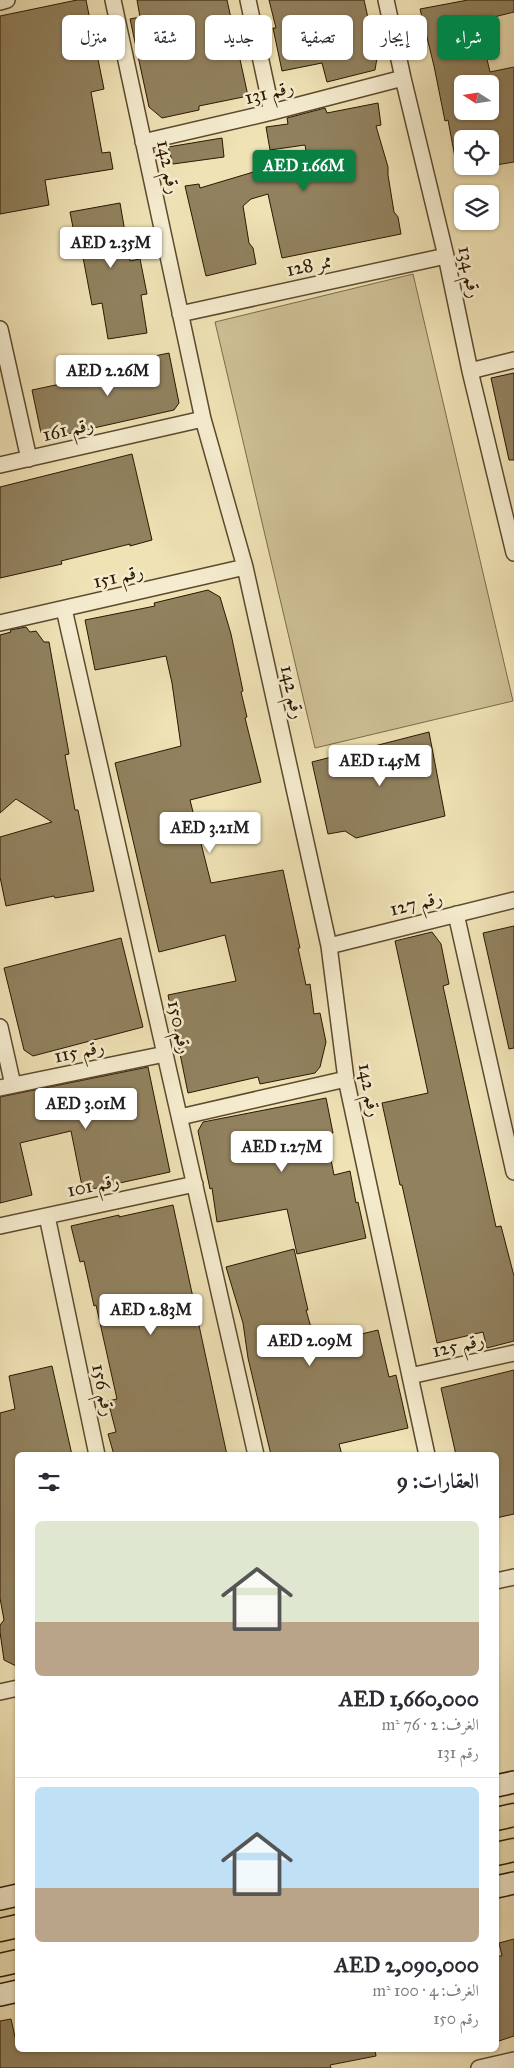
<!DOCTYPE html>
<html lang="ar">
<meta charset="utf-8">
<style>
body{margin:0;font-family:"IM FELL Great Primer",Amiri,serif;background:#f2f2f3;color:#2b2b33;direction:rtl;height:100vh;display:flex;flex-direction:column;font-size:19px;white-space:nowrap}
*{box-sizing:border-box;margin:0}
p{font-size:16px;color:#7c7c81}
.icon{flex:none;width:28px;height:28px;fill:none;stroke:currentColor;stroke-width:2;stroke-linecap:round;stroke-linejoin:round}
.map{position:relative;flex:1;overflow:hidden;direction:ltr}
.drawer{position:absolute;left:15px;top:1452px;width:484px;height:600px;display:flex;flex-direction:column;background:#fff;border-radius:8px;box-shadow:0 1px 4px #0004;direction:rtl}
.drawer>*{flex:none}
.banner{position:absolute;left:15px;top:15px;width:485px;height:45px;direction:rtl;display:flex;gap:10px}
.needle{width:32px;rotate:282deg}
.controls{position:absolute;left:454px;top:75px;display:grid;gap:10px}
.controls a{display:grid;place-items:center;width:45px;height:45px;border-radius:8px;background:#fff;box-shadow:0 1px 4px #0004;font-size:25px}
.price{position:absolute;translate:-50% -42px;padding:0 11px;border-radius:5px;background:#fff;color:#222;font-size:16px;line-height:32px;filter:drop-shadow(0 1px 2px #0008)}
.price::after{content:'';position:absolute;left:50%;top:30px;width:15px;height:11px;margin-left:-8px;background:inherit;clip-path:polygon(0 0,100% 0,50% 100%)}
.price.current{background:#0b8043;color:#fff}
ul{padding:0;list-style:none}
li{display:grid;align-content:center;gap:10px;height:265px;padding:0 20px}
li+li{border-top:1px solid #e1e1e2}
li span{display:grid;place-items:center;height:155px;border-radius:8px;color:#555}
li>.icon{margin-inline-start:auto}
span .icon{width:90px;height:90px;fill:#fffc;stroke-width:1}
li b{font-size:21px}
h2{display:flex;justify-content:space-between;align-items:center;height:60px;padding:0 20px;font-size:21px}
.chip{padding:0 18px;border-radius:8px;background:#fff;box-shadow:0 1px 4px #0004;font-size:18px;line-height:45px}
.chip.current{background:#0b8043;color:#fff}
.map>svg:first-child{display:block}
</style>
<div class="map">
<svg width="514" height="2068" viewBox="0 0 514 2068">
<rect width="100%" height="100%" fill="#efe2b5"/>
<filter id="stains"><feTurbulence type="fractalNoise" baseFrequency=".004" numOctaves="4"/><feColorMatrix values="0 0 0 0 .2 0 0 0 0 .09 0 0 0 0 .02 0 0 0 .5 -.17"/></filter>
<radialGradient id="worn" r=".72"><stop offset=".6" stop-color="#630" stop-opacity="0"/><stop offset="1" stop-color="#630" stop-opacity=".3"/></radialGradient>
<path fill="#cec096" stroke="#7c6c4b" d="M413 274 513 701 315 748 215 322Z"/>
<path fill="#91815e" stroke="#2b1800" fill-rule="evenodd" d="M77 0H86L104 89 91 92 102 153 110 152 113 169 45 180 49 205 0 214V16Z
M137 0H227L248 96 199 106V110L162 118 149 107 130 19 140 17Z
M269 0H364L377 58 375 70 327 82 322 63 282 71 273 28H276Z
M468 0H514V12L478 21 490 72 514 67V162L490 166V139H462V163H456L448 120 445 121 434 66 420 9ZM462 84H490V111H462Z
M378 103 381 125 376 126 388 167V175L394 212 398 217 401 234 282 258 268 194 251 199 243 206 249 243 253 248 256 264 206 276 185 186 199 184 200 188 307 156 305 145 270 150 266 127 288 124 287 118 325 108 327 113Z
M222 138 224 157 173 164 168 147Z
M120 203 130 261 140 259 147 294 141 295 147 333 108 339 102 303 92 305 82 252 78 253 70 212Z
M169 353 179 403 174 410 49 438 41 433 32 390 103 375 101 367Z
M514 373V460H509L491 378Z
M132 454 152 540 130 546V544L61 561 62 564 0 578V487Z
M208 590 220 597 231 634 243 691 241 692 247 717 245 718 261 782 190 800 211 883 283 870 300 948H298L306 985 310 984 314 1014 320 1013 326 1042 320 1067 315 1073 260 1084 258 1077 188 1093 168 995 236 981 225 935 159 952 115 763 181 746 172 683 166 656 95 670 85 620 155 606 154 603Z
M26 627 30 632 36 631 44 642H49L69 754 65 755 75 810H78L94 891 55 898 54 896 6 906 0 877V837L52 822 16 799 0 813V635L11 632 10 630Z
M429 732 445 816 356 838 345 831 328 834 312 762Z
M514 926V1048L509 1049 483 933Z
M432 932 441 944 449 984 443 986 496 1227 501 1226 514 1276V1341L487 1348 483 1332 437 1343 402 1185H400L382 1103 428 1093 395 941Z
M121 938 143 1027 33 1056 24 1050 4 968Z
M148 1067 170 1172 83 1191 71 1131 20 1143 32 1195 0 1203V1097Z
M326 1098 333 1133 326 1134 334 1175 350 1171 356 1203 358 1202 366 1238 297 1254 287 1209 217 1222 212 1188 210 1189 198 1131 203 1122Z
M173 1205 227 1455H114L108 1434 116 1432 108 1401 117 1399 96 1305 94 1306 84 1261 80 1262 71 1226 119 1215V1217Z
M294 1249 308 1310H306L316 1345 378 1330 389 1377 396 1375 408 1428 339 1444 342 1455H271L248 1358 243 1323 226 1267Z
M52 1366 72 1455H18V1667L4 1660 0 1632V1625L4 1620 0 1598V1413L15 1409 9 1376Z
M514 1370V1514L496 1518V1455H456L441 1388Z
M514 1939V2036L496 2042V1956H502L499 1943Z
M11 2019 18 2050H375L376 2056 330 2065 331 2068H0V2021Z"/>
<g fill="none" stroke-linecap="round" stroke-linejoin="round">
<defs>
<path id="street" d="M113 0 203 419 245 567 329 946 346 1079 427 1455
M248 0 272 112
M386 0 403 78 446 256 470 371 514 553
M0 2 7 0
M143 142 272 112 403 78
M180 314 446 256
M0 329 29 459
M470 371 514 360
M0 465 203 419
M64 609 256 1455
M0 623 245 567
M456 914 514 1172
M329 946 514 900
M0 1027 13 1085
M0 1088 165 1054
M180 1117 346 1079
M47 1216 97 1455
M0 1226 195 1184
M410 1376 514 1353
M496 1581 514 1577
M0 1692 18 1688
M479 2068 514 2060"/>
<path id="secondary" d="M496 1786 514 1782
M496 1887 514 1883
M0 1899 18 1895
M0 1995 18 1991"/>
<path id="primary" d="M496 1819 514 1815
M496 1854 514 1850
M0 1930 18 1926
M0 1965 18 1961"/>
</defs>
<use href="#street" stroke="#5c4a2d" stroke-width="18"/>
<use href="#secondary" stroke="#2b1800" stroke-width="24"/>
<use href="#primary" stroke="#2b1800" stroke-width="25"/>
<use href="#street" stroke="#f5eccf" stroke-width="15"/>
<use href="#secondary" stroke="#f5eccf" stroke-width="21"/>
<use href="#primary" stroke="#efe2b5" stroke-width="22"/>
</g>
<g text-anchor="middle" dominant-baseline="central" stroke-width="5" stroke-linejoin="round" paint-order="stroke">
<g font-size="19" fill="#2b1800" stroke="#f5eccf">
<text transform="translate(269 92) rotate(-14)">رقم 131</text>
<text transform="translate(169 167) rotate(78)">رقم 142</text>
<text transform="translate(309 265) rotate(-12)">ممر 128</text>
<text transform="translate(470 272) rotate(78)">رقم 134</text>
<text transform="translate(68 429) rotate(-13)">رقم 161</text>
<text transform="translate(118 576) rotate(-13)">رقم 151</text>
<text transform="translate(293 692) rotate(77)">رقم 142</text>
<text transform="translate(416 903) rotate(-14)">رقم 127</text>
<text transform="translate(180 1027) rotate(77)">رقم 150</text>
<text transform="translate(79 1051) rotate(-12)">رقم 115</text>
<text transform="translate(370 1090) rotate(79)">رقم 142</text>
<text transform="translate(93 1185) rotate(-12)">رقم 101</text>
<text transform="translate(458 1345) rotate(-13)">رقم 125</text>
<text transform="translate(104 1390) rotate(78)">رقم 156</text>
</g>
</g>
<rect width="100%" height="100%" filter="url(#stains)"/>
<rect width="100%" height="100%" fill="url(#worn)"/>
</svg>
<div class="controls">
<a><svg class="needle" viewBox="-14 -14 28 28"><path d="M0-13l5 13h-10z" fill="#e53935"/><path d="M0 13l5-13h-10z" fill="#7c7c81"/></svg></a>
<a><svg class="icon" aria-label="locate" viewBox="0 0 24 24"><circle cx="12" cy="12" r="6"/><path d="M12 2v4M12 18v4M2 12h4M18 12h4"/></svg></a>
<a><svg class="icon" aria-label="layers" viewBox="0 0 24 24"><path d="M12 4l9 5-9 5-9-5zM3 14l9 5 9-5"/></svg></a>
</div>
<b class="price current" style="left:304px;top:192px">AED 1.66M</b>
<b class="price" style="left:111px;top:269px">AED 2.35M</b>
<b class="price" style="left:108px;top:397px">AED 2.26M</b>
<b class="price" style="left:380px;top:787px">AED 1.45M</b>
<b class="price" style="left:210px;top:854px">AED 3.21M</b>
<b class="price" style="left:86px;top:1130px">AED 3.01M</b>
<b class="price" style="left:282px;top:1173px">AED 1.27M</b>
<b class="price" style="left:151px;top:1336px">AED 2.83M</b>
<b class="price" style="left:310px;top:1367px">AED 2.09M</b>
<div class="banner">
<a class="chip current">شراء</a>
<a class="chip">إيجار</a>
<a class="chip">تصفية</a>
<a class="chip">جديد</a>
<a class="chip">شقة</a>
<a class="chip">منزل</a>
</div>
<section class="drawer">
<h2>العقارات: 9<svg class="icon" aria-label="filters" viewBox="0 0 24 24"><path d="M4 7h16M4 17h16"/><circle cx="9" cy="7" r="2"/><circle cx="15" cy="17" r="2"/></svg></h2>
<ul>
<li><span style="background:linear-gradient(#dfe7d0 65%,#b9a48a 0)"><svg class="icon" aria-label="home" viewBox="0 0 24 24"><path d="M3 11l9-7 9 7M6 9v11h12V9"/></svg></span><div><b>AED 1,660,000</b><p>الغرف: 2 · 76 m²</p><p>رقم 131</p></div></li>
<li><span style="background:linear-gradient(#bfe0f5 65%,#b9a48a 0)"><svg class="icon" aria-label="home" viewBox="0 0 24 24"><path d="M3 11l9-7 9 7M6 9v11h12V9"/></svg></span><div><b>AED 2,090,000</b><p>الغرف: 4 · 100 m²</p><p>رقم 150</p></div></li>
</ul>
</section>
</div>
